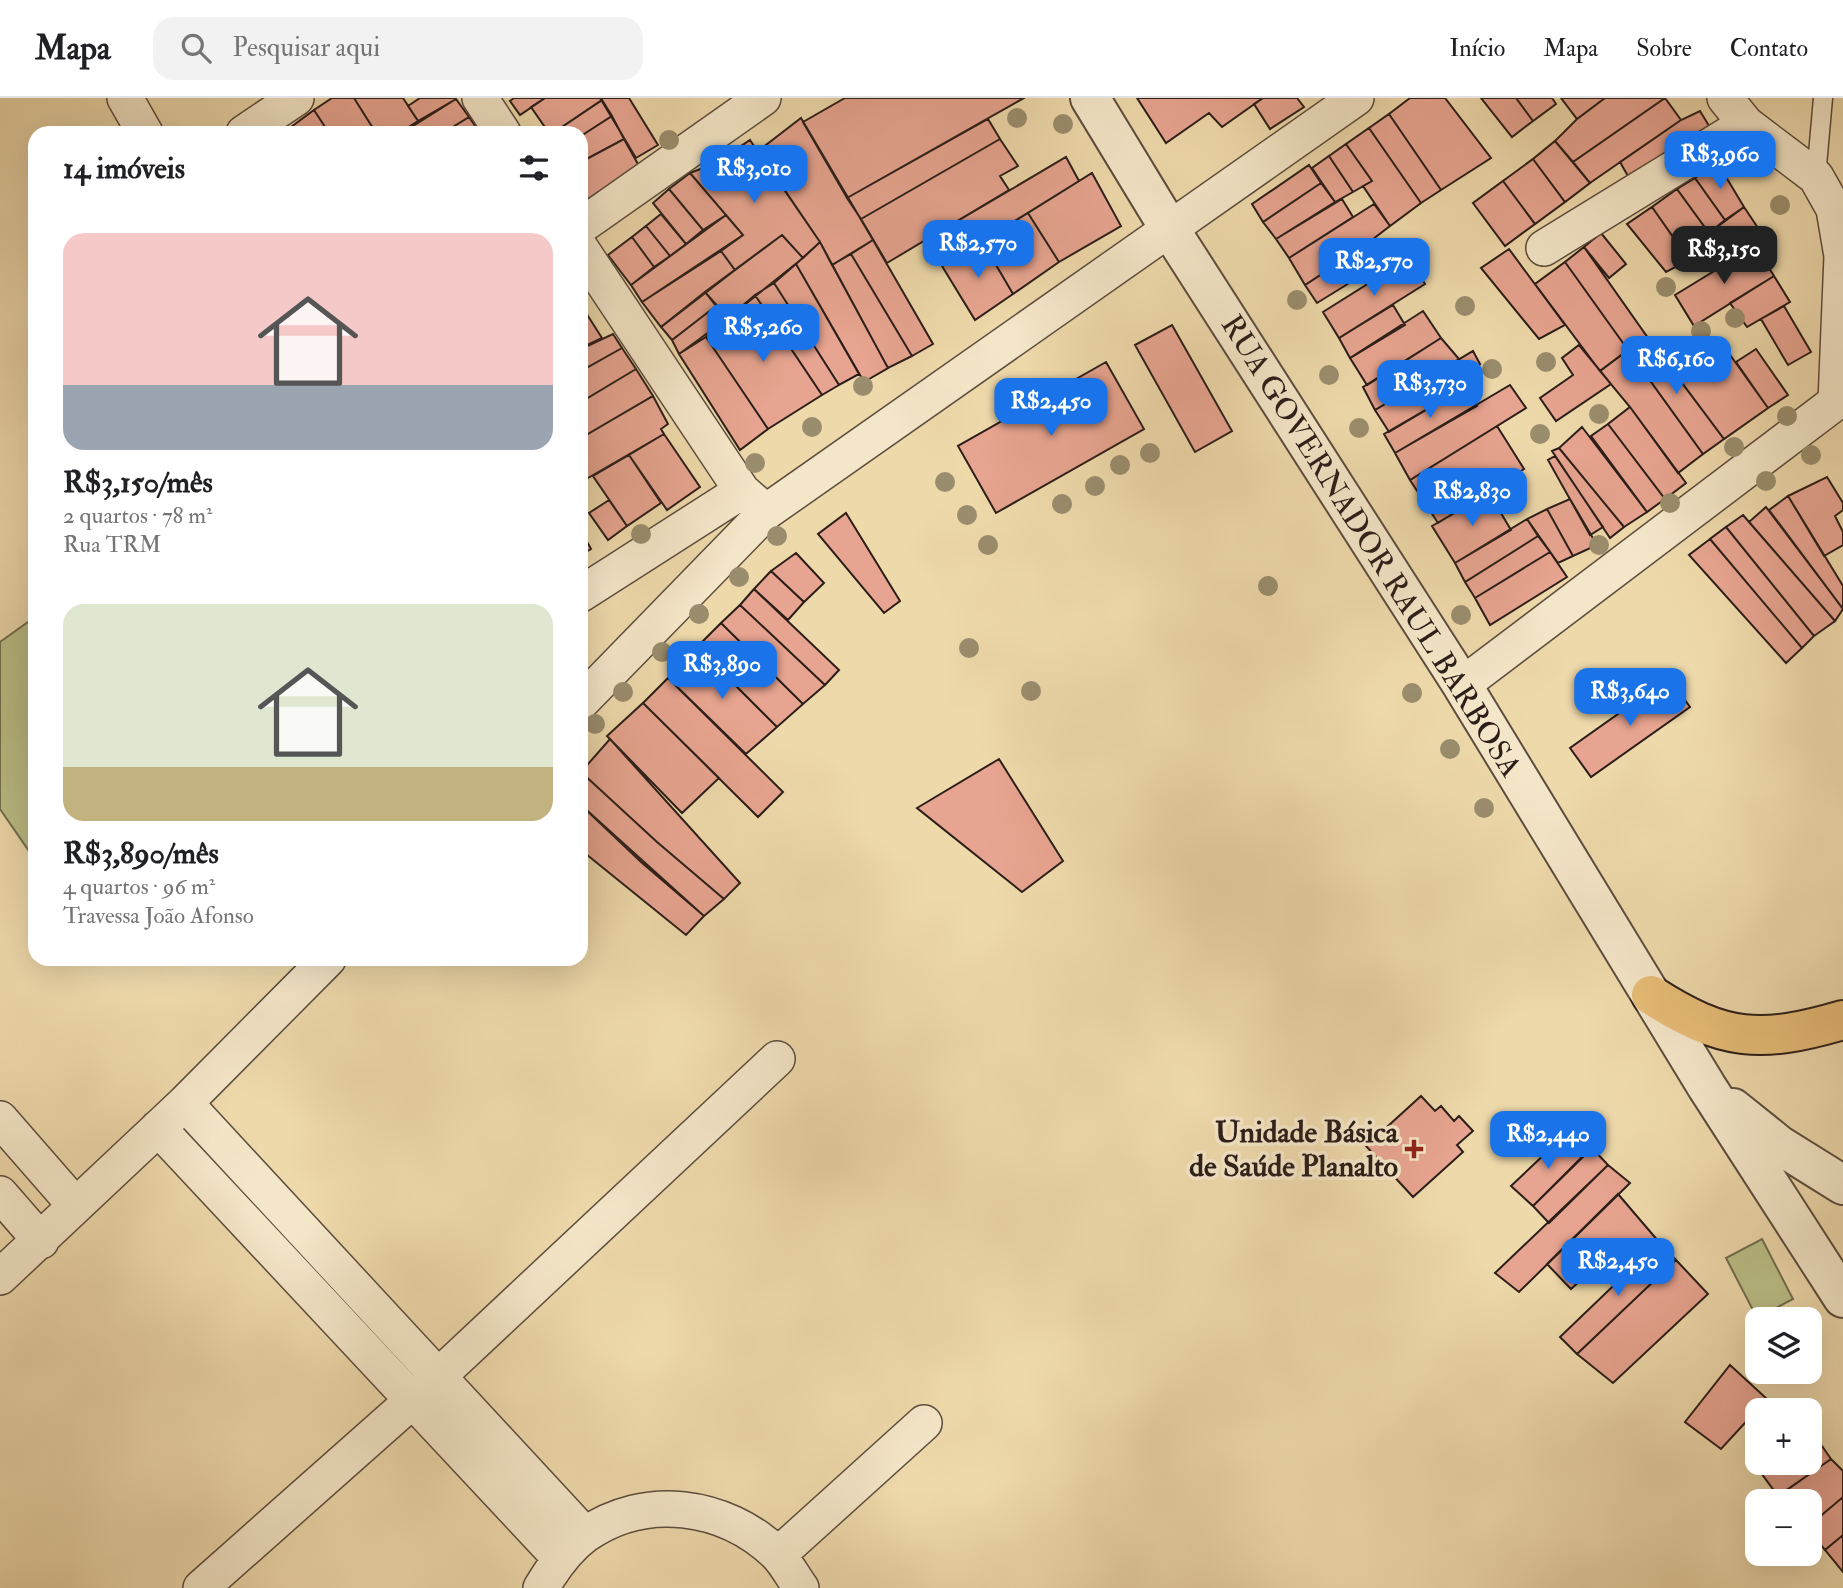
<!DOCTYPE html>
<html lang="pt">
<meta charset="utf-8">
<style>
body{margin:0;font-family:"IM FELL Double Pica",serif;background:#f2f2f2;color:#202124;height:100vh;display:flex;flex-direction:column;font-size:26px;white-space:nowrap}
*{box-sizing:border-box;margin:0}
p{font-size:23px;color:#757577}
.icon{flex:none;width:38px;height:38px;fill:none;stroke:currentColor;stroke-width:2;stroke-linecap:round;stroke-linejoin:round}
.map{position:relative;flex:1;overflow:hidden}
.panel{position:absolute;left:28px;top:28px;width:560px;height:840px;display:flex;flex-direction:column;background:#fff;border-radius:21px;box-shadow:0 7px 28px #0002}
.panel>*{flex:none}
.tools{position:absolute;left:1745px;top:1209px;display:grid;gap:14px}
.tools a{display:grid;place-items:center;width:77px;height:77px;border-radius:14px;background:#fff;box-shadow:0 7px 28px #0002;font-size:35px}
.price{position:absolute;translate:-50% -60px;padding:0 16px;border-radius:14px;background:#1a73e8;color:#fff;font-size:23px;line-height:46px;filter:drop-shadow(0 2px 4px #0008)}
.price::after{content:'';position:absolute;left:50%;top:42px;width:21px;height:16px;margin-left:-10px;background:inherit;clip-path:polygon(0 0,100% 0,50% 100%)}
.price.current{background:#222;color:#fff}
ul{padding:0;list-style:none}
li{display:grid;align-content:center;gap:14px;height:371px;padding:0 35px}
li span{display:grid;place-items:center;height:217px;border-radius:21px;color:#555}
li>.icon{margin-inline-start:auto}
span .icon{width:126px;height:126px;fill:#fffc;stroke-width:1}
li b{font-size:30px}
h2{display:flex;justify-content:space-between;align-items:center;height:84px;padding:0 35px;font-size:30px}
header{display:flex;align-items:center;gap:42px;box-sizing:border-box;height:98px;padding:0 35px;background:#fff;border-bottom:2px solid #e0e0e0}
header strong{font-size:33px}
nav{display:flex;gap:38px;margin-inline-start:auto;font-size:24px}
.search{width:490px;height:63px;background:#f2f2f2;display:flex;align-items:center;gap:18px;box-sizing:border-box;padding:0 24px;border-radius:21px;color:#757577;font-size:26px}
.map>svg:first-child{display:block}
</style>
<header>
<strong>Mapa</strong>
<div class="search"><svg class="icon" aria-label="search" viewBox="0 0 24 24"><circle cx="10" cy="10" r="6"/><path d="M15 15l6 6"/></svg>Pesquisar aqui</div>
<nav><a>Início</a><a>Mapa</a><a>Sobre</a><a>Contato</a></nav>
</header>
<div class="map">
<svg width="1843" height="1490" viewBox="0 0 1843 1490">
<rect width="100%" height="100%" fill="#eed9ab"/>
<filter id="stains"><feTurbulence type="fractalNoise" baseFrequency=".00286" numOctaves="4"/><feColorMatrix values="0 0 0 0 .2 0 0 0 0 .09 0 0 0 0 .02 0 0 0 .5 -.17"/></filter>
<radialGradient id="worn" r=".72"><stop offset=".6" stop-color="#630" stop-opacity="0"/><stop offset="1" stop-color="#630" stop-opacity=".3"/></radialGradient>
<path fill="#bbbf87" stroke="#736e50" stroke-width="2" d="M35 519V749L29 753 0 711V544Z
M1762 1141 1793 1201 1757 1220 1726 1160Z"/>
<path fill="#e7a490" stroke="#2b1e19" stroke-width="2" d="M332 0H354L376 35H329L314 12Z
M354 0H403L418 23 399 35H376Z
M420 0H455L456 1 418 23 408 8Z
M514 0H545L520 17 510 3Z
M545 0H600L602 2 553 35H549L531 9Z
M600 0H629L658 47 636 60Z
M845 0H1024L847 100 803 24Z
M1137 0H1263L1222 29 1209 15 1166 45Z
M1263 0H1297L1304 9 1270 31 1254 6Z
M1410 0H1445L1491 60 1441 92 1389 16Z
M1481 0H1516L1533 23 1512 39Z
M1516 0H1552L1556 6 1533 23Z
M1561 0H1605L1577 21Z
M1605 0H1665L1573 64 1555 43 1577 21Z
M1665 0 1681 22 1590 85 1573 64Z
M456 1 469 19 443 35H402Z
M602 2 612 18 581 38V35H553Z
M314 12 329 35H283Z
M1700 13 1714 36 1629 80 1620 64 1681 22Z
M1389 16 1441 92 1421 105 1369 30Z
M612 18 624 41 581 64V38Z
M469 19 480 35H443Z
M801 20 873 142 832 167 820 144 758 53Z
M988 21 1000 41 861 121 847 100Z
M1369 30 1421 105 1390 128 1363 88 1372 83 1346 46Z
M624 41 639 68 588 101 581 87V64Z
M1000 41 1018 68 1000 78 1009 92 887 165 861 121Z
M750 42 820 144 803 160 782 137 735 172 721 153 743 137 690 75 716 65Z
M1555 43 1590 85 1565 104 1533 61Z
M1346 46 1372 83 1353 94 1329 58Z
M1329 58 1353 94 1335 104 1312 70Z
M1066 59 1079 83 942 168 927 141Z
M1533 61 1565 104 1535 126 1503 83Z
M1717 64 1744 109 1725 122 1695 80Z
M1309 67 1321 85 1263 124 1252 106Z
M690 75 726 117 703 132 669 91Z
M1092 75 1121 128 1059 164 1028 115Z
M1695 80 1725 122 1709 135 1677 91Z
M1503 83 1535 126 1505 148 1473 105Z
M1321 85 1335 104 1276 141 1263 124Z
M669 91 703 132 686 146 653 105Z
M1677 91 1709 135 1683 153 1652 109Z
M1342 101 1353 119 1289 160 1276 141Z
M1374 106 1390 128 1360 151 1305 187 1289 160Z
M1652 109 1689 162 1666 174 1627 126Z
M1744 109 1764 139 1726 166 1709 135Z
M1028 115 1059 164 1013 196 982 143Z
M661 116 686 146 670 158 646 128Z
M726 117 743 137 642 204 631 187Z
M646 128 670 158 654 169 632 139Z
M1601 135 1626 166 1609 180 1584 149Z
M782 137 803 160 728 220 705 194Z
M632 139 654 169 631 187 608 157Z
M873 142 933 246 912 258 851 156Z
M982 143 1013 196 975 222 942 168Z
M820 144 888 270 864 284 796 166Z
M1755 148 1774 178 1694 228 1675 197Z
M1584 149 1648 240 1628 252 1565 164Z
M1360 151 1372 171 1317 205 1305 187Z
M1509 151 1565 227 1539 241 1481 170Z
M721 153 735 172 661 229 642 204Z
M851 156 912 258 888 270 832 167Z
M1409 160 1425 186 1339 240 1323 214Z
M1565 164 1628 252 1600 273 1535 186Z
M796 166 859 276 839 287 774 185Z
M1774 178 1790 204 1747 229 1730 205Z
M774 185 839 287 822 297 755 197Z
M705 194 716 208 672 242 661 229Z
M755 197 822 297 768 331 706 239Z
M581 207 602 240 581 250Z
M1393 207 1405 227 1350 260 1339 240Z
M716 208 728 220 679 256 672 242Z
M1784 208 1811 254 1788 267 1761 221Z
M1423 213 1441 240 1367 287 1350 260Z
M1172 227 1232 333 1195 354 1135 247Z
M613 236 622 250 581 273V251Z
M706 239 768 331 740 352 679 256Z
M1441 240 1459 261 1375 312 1363 289Z
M1648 240 1724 341 1703 356 1628 252Z
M1579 247 1611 286 1556 323 1540 300 1573 277 1562 260Z
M1723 247 1768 310 1724 341 1677 278Z
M622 250 636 271 581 304V273Z
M1756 251 1788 297 1768 310 1736 264Z
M1628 252 1703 356 1678 375 1630 309 1600 273Z
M1473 253 1480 266 1469 272 1475 283 1389 334 1375 312Z
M1106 264 1144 331 996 415 958 348Z
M636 271 653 298 581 340V304Z
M1510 287 1526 310 1410 382 1395 355Z
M1465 289 1477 308 1395 355 1384 336Z
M653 298 668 326 661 331 664 336 581 384V340Z
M1630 309 1686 385 1665 401 1608 326Z
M1608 326 1665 401 1647 414 1591 338Z
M1497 328 1524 371 1438 425 1410 382Z
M1582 329 1647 414 1624 429 1559 350Z
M664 336 700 389 667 412 629 357Z
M1559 350 1624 429 1610 440 1552 353Z
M629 357 661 405 627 428 593 378Z
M1555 358 1603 429 1590 437 1548 362Z
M1827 379 1843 405V412L1835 418 1843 434V447L1824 458 1788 398Z
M1489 395 1511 432 1455 465 1432 428Z
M1788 398 1843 488V511L1769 412Z
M1570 401 1597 447 1573 458 1547 411Z
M609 402 627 428 608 442 589 415Z
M1766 409 1843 511 1835 523 1749 424Z
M1547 411 1573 458 1558 465 1527 421Z
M846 415 900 503 884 515 818 436Z
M1743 417 1835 523 1814 538 1726 429Z
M1527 421 1538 438 1465 484 1455 465Z
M1726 429 1814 538 1802 550 1710 441Z
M581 433 591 451 581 457Z
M1538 438 1550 454 1475 500 1465 484Z
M1710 441 1802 550 1786 565 1689 457Z
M1550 454 1567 479 1490 527 1475 500Z
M796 455 824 485 804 504 771 473Z
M771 473 804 504 788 522 754 491Z
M754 491 839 572 825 587 740 507Z
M740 507 825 587 803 606 721 525Z
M721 525 803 606 777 629 697 549Z
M697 549 777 629 746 656 668 580Z
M668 580 783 694 758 719 643 605Z
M1669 580 1690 609 1591 679 1570 650Z
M643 605 719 680 682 715 607 638Z
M610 641 740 785 724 801 657 744 581 674Z
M999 661 1063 763 1022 794 917 710Z
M581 674 657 744 724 801 704 818 641 764 581 707Z
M581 707 704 818 686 837 581 752Z
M1421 998 1435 1013 1441 1008 1454 1023 1459 1018 1473 1033 1457 1047 1463 1054 1413 1099 1366 1048Z
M1565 1037 1584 1057 1533 1108 1511 1088Z
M1592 1050 1608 1067 1549 1125 1533 1108Z
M1608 1067 1630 1085 1519 1194 1495 1175Z
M1618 1096 1659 1144 1631 1170 1615 1151 1571 1191 1547 1166Z
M1659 1144 1676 1162 1577 1256 1560 1239Z
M1676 1162 1708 1196 1613 1285 1577 1256Z
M1730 1267 1767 1301 1721 1351 1685 1324Z
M1810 1331 1831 1361 1778 1398 1756 1368 1759 1365H1810Z
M1831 1361 1843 1373V1399L1816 1422 1810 1416V1404H1798L1787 1392Z
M1843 1399V1437L1825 1452 1810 1434V1427Z
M1843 1437V1474L1825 1452Z"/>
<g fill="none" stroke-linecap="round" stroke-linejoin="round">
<defs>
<path id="service" d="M1816 79 1823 0"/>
<path id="minor" d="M125 0 145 35
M480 0 503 35
M244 35 296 0
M581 128 763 0
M1544 150 1746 26
M581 151 742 393 766 414
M581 496 742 393
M1462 587 1836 304 1842 158 1834 111 1816 79 1746 26 1725 0
M581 604 766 414 1356 0
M185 1005 585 1437
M0 1021 75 1107
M158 1030 560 1460
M0 1096 41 1143
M0 1179 185 1005 328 861
M778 1457 924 1325
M201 1490 413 1302 777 961
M541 1490C553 1470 566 1451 585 1437 645 1395 724 1406 776 1455 786 1465 793 1479 801 1490"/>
<path id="tertiary" d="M1090 0 1169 130 1462 587 1707 989 1843 1200
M1733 1010 1779 1047 1843 1087"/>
<path id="trunk" d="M1651 897C1724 944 1761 946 1843 922"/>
</defs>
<use href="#service" stroke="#5c4d3e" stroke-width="21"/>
<use href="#minor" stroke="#5c4d3e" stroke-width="38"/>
<use href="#tertiary" stroke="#5c4d3e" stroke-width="42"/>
<use href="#trunk" stroke="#2b1e19" stroke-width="42"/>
<use href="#service" stroke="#f4e6c8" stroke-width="18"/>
<use href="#minor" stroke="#f4e6c8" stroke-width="35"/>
<use href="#tertiary" stroke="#f4e6c8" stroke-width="38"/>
<use href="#trunk" stroke="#e7bc76" stroke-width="38"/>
</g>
<g fill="#9a8d6d">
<circle cx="1017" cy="20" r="10"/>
<circle cx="1063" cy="26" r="10"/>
<circle cx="669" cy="42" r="10"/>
<circle cx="1780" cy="107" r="10"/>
<circle cx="1666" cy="189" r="10"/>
<circle cx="1297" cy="202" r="10"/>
<circle cx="1465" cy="208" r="10"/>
<circle cx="1735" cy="220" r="10"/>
<circle cx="1701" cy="233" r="10"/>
<circle cx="1680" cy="249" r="10"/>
<circle cx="1546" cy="264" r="10"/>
<circle cx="1492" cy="271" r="10"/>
<circle cx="1329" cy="277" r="10"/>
<circle cx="863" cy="288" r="10"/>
<circle cx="1599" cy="316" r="10"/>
<circle cx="1787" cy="318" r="10"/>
<circle cx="812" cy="329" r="10"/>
<circle cx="1359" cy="330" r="10"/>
<circle cx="1540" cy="336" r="10"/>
<circle cx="1734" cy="349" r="10"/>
<circle cx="1150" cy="355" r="10"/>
<circle cx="1811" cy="357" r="10"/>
<circle cx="755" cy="365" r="10"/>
<circle cx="1120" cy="367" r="10"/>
<circle cx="1766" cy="383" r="10"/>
<circle cx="945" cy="384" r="10"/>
<circle cx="1095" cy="388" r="10"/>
<circle cx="1670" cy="405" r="10"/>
<circle cx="1062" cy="406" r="10"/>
<circle cx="967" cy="417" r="10"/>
<circle cx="641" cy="436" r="10"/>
<circle cx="777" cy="438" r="10"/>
<circle cx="988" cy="447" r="10"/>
<circle cx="1599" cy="447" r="10"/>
<circle cx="739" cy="479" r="10"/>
<circle cx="1268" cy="488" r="10"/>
<circle cx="699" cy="516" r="10"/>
<circle cx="1461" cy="517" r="10"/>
<circle cx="969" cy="550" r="10"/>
<circle cx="662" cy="554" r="10"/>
<circle cx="1031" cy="593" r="10"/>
<circle cx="623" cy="594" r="10"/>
<circle cx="1412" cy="595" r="10"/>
<circle cx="595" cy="626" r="10"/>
<circle cx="1450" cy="651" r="10"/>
<circle cx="1484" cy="710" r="10"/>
</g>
<path fill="#8f2418" stroke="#f4e6c8" stroke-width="2.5" d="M1410.5 1040.5h7v7h7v7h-7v7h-7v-7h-7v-7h7z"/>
<g text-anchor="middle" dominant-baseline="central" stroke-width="7" stroke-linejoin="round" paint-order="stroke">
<g font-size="30" fill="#2b1e19" stroke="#f4e6c8">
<text transform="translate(1371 448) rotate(58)">RUA GOVERNADOR RAUL BARBOSA</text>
</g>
<g font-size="30" font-weight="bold" fill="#2b1e19" stroke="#f4e6c8" text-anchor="end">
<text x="1398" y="1034">Unidade Básica<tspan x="1398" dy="34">de Saúde Planalto</tspan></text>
</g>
</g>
<rect width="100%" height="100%" filter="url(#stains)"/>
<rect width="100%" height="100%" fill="url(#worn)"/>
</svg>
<div class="tools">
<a><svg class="icon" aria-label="layers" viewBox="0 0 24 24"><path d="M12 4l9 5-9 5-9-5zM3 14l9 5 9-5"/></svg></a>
<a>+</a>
<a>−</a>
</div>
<b class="price" style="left:1720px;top:93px">R$3,960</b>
<b class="price" style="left:754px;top:107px">R$3,010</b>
<b class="price" style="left:978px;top:182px">R$2,570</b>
<b class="price current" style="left:1724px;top:188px">R$3,150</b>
<b class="price" style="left:1374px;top:200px">R$2,570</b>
<b class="price" style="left:763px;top:266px">R$5,260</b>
<b class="price" style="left:1676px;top:298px">R$6,160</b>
<b class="price" style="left:1430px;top:322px">R$3,730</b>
<b class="price" style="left:1051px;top:340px">R$2,450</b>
<b class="price" style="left:1472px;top:430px">R$2,830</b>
<b class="price" style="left:722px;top:603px">R$3,890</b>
<b class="price" style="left:1630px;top:630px">R$3,640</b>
<b class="price" style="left:1548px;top:1073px">R$2,440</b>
<b class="price" style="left:1618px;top:1200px">R$2,450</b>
<section class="panel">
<h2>14 imóveis<svg class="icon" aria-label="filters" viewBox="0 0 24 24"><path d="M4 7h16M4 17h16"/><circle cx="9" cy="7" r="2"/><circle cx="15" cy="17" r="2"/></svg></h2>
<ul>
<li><span style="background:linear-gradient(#f6c9c9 70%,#9aa5b1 0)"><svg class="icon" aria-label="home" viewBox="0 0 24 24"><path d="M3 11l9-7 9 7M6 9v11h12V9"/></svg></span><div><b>R$3,150/mês</b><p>2 quartos · 78 m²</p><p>Rua TRM</p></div></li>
<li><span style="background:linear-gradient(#dfe7d0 75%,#c2b280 0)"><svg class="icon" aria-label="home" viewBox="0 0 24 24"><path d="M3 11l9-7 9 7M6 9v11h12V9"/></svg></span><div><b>R$3,890/mês</b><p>4 quartos · 96 m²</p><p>Travessa João Afonso</p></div></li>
</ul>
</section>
</div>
